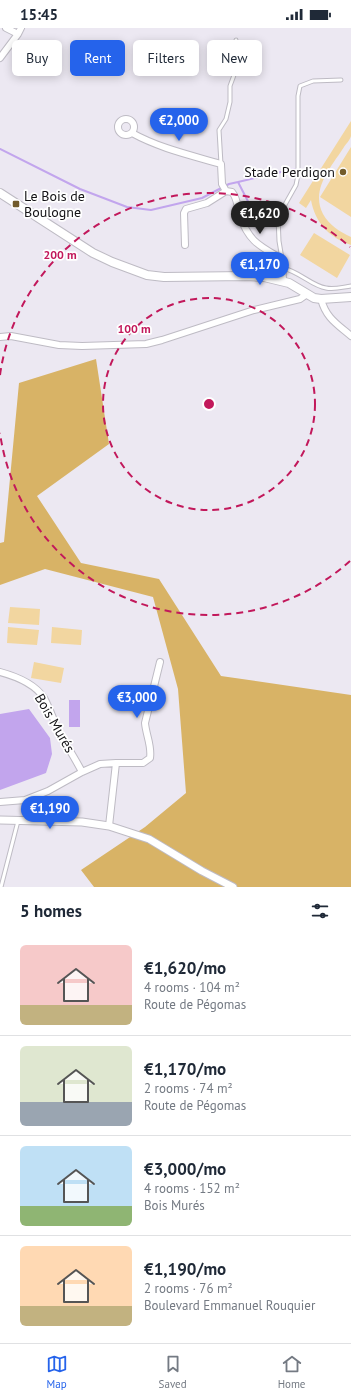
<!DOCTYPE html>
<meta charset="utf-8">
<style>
body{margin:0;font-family:"PT Sans",sans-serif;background:#f2f2f3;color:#1f2937;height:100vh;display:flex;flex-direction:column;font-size:15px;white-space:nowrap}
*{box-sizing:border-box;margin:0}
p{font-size:13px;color:#747a83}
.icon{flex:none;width:22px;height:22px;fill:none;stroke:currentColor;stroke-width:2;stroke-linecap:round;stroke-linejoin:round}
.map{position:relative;height:859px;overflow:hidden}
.panel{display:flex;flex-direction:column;background:#fff;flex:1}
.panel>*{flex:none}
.banner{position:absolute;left:12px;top:12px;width:327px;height:36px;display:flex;gap:8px}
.price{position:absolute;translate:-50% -34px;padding:0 9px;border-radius:14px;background:#2563eb;color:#fff;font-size:13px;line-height:26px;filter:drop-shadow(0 1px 2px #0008)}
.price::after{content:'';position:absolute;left:50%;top:24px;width:12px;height:9px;margin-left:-6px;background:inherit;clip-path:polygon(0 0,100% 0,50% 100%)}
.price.on{background:#222;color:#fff}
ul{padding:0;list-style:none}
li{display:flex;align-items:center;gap:12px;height:100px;padding:0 20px}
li+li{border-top:1px solid #e0e1e3}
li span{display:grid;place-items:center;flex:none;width:112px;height:80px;border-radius:6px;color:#555}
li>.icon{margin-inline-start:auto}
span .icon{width:48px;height:48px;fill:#fffc;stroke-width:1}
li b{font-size:17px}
h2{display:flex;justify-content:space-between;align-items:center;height:48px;padding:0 20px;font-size:17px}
.chip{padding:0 14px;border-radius:6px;background:#fff;box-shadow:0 2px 10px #0003;font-size:14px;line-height:36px}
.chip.on{background:#2563eb;color:#fff}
.status{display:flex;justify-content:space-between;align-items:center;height:28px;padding:0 20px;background:#fff;direction:ltr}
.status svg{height:11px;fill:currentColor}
.tab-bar{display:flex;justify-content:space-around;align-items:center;height:56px;border-top:1px solid #e0e1e3;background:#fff;font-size:11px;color:#747a83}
.tab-bar a{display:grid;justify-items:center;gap:2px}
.tab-bar .on{color:#2563eb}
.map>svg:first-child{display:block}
</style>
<div class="status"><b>15:45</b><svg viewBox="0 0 49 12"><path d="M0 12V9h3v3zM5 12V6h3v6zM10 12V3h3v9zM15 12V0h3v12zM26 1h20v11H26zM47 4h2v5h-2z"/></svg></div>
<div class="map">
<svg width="351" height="859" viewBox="0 0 351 859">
<rect width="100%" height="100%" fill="#ece8f2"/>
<path fill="#f2d6a0" d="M351 93C351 97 351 104 351 108 350 112 346 116 344 119 332 138 310 161 323 186 329 197 340 204 351 209V217C330 210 315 195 311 172L306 180 299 175Z
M351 119V189L320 169Z
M314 205 350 227 337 250 300 227Z
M10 579 40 581 39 597 8 595Z
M8 599 39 602 37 617 7 615Z
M52 599 82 602 81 617 51 615Z
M34 634 64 640 61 655 31 650Z"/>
<path fill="#d8b366" d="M96 331 109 416 37 468 81 535 159 551 221 648 351 667V859H94L81 842 145 799 186 765 178 661 153 569 45 541 0 557V515L4 514 19 355Z"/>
<path fill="#c2a5ed" d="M69 672H80V699H69Z
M29 681 50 710 52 726 46 745 0 762V686Z"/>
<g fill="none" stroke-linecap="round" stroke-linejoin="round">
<path stroke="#c2a5ed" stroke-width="2" d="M0 121 80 161 127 179 151 182 202 170 229 156 238 154 254 185
M238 154 294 141"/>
<defs>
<path id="service" d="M221 136 219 102 226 91 230 74V58L237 39 236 12
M282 231 279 213 278 189 296 157 298 147V68L300 58 313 53 341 52
M283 240C300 244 312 258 326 260 334 262 343 259 351 258
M1 859 18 793"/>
<path id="minor" d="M6 0 18 6
M0 30 18 6 21 0
M118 99a8 8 0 1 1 16 0a8 8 0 1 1-16 0Z
M132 105C159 120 190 127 221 136L222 156 226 163 232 164C238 171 237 179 240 188 249 214 260 218 282 231L283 253
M185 217 184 185 186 181 207 175 226 163
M321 271C326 290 337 296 351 308
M0 309 11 308 59 317 82 318 146 316 162 312 254 282 300 271 307 266
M0 644C15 648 35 656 44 670 50 681 54 693 59 704 66 717 75 730 82 744L100 736 116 735 109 798
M116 735H143L150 730C152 718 146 707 145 695L160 634
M0 774 25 772 48 763 82 744"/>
<path id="tertiary" d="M0 792 82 794 109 798 149 811 202 843 233 859"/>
<path id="secondary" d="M0 165 93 225 112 234 147 247 164 249 246 248 264 249 289 255 314 270 321 271 351 269"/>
</defs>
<use href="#service" stroke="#bebbc4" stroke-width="5"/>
<use href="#minor" stroke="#bebbc4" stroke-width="8"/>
<use href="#tertiary" stroke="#bebbc4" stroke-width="9"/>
<use href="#secondary" stroke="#bebbc4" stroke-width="10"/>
<use href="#service" stroke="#fff" stroke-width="3"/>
<use href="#minor" stroke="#fff" stroke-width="6"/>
<use href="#tertiary" stroke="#fff" stroke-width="7"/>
<use href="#secondary" stroke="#fff" stroke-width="8"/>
</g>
<g fill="none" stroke="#c2185b" stroke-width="2" stroke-dasharray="7 5">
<circle cx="209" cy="376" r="106"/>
<path d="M350 533A211 211 0 0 1 0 405M0 347A211 211 0 0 1 350 219"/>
</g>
<g fill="#725b2b" stroke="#fff" stroke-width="1.5">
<circle cx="343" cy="144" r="4"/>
<rect x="12" y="172" width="8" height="8" rx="2"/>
</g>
<g text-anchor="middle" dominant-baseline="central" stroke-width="3.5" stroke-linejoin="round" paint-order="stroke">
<g font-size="14" fill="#141316" stroke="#fff" text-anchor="end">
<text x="335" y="144">Stade Perdigon</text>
<text x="24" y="168" text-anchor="start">Le Bois de<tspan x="24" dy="16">Boulogne</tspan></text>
</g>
<g font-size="14" fill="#141316" stroke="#fff">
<text transform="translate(55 695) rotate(60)">Bois Murés</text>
</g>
</g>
<circle cx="209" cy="376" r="6" fill="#c2185b" stroke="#fff" stroke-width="2"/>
<g font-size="12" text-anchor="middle" font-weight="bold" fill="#c2185b" stroke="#fff" stroke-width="3.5" stroke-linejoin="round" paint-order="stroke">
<text x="60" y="231">200 m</text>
<text x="134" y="305">100 m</text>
</g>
</svg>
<b class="price" style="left:179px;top:114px">€2,000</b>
<b class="price on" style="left:260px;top:207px">€1,620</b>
<b class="price" style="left:260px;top:258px">€1,170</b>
<b class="price" style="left:137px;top:691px">€3,000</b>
<b class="price" style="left:50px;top:802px">€1,190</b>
<div class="banner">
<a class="chip">Buy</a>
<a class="chip on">Rent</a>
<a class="chip">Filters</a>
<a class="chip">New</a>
</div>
</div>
<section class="panel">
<h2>5 homes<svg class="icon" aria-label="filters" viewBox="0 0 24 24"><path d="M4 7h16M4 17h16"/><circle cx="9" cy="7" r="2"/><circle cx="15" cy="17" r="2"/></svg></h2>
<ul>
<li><span style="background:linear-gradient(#f6c9c9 75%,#c2b280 0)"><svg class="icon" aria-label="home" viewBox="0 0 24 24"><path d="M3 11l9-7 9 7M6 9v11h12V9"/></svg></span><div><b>€1,620/mo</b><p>4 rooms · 104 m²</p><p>Route de Pégomas</p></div></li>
<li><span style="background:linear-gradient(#dfe7d0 70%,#9aa5b1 0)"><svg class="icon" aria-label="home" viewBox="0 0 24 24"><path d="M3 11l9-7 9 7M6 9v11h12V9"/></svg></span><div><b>€1,170/mo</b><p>2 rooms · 74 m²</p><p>Route de Pégomas</p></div></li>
<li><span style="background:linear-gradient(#bfe0f5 75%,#8fb573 0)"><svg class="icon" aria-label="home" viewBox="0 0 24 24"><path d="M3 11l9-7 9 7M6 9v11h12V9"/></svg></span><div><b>€3,000/mo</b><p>4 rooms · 152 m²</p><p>Bois Murés</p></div></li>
<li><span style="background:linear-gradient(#ffd9b3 75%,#c2b280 0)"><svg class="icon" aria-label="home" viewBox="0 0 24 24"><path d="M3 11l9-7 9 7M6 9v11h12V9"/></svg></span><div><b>€1,190/mo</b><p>2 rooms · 76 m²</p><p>Boulevard Emmanuel Rouquier</p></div></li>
</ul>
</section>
<nav class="tab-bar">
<a class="on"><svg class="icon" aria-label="map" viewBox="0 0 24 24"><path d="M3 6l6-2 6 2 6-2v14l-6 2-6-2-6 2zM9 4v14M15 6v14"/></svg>Map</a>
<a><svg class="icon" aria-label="saved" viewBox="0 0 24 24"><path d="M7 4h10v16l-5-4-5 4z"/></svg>Saved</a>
<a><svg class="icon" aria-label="home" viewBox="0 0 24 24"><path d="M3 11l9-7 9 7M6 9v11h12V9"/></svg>Home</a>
</nav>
